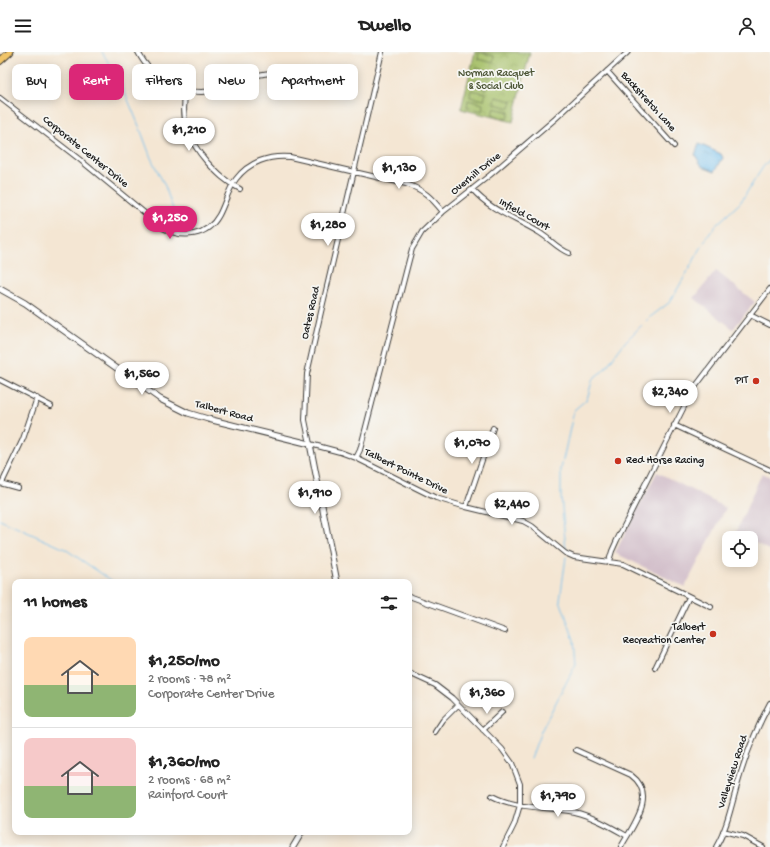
<!DOCTYPE html>
<meta charset="utf-8">
<style>
body{margin:0;font-family:"Gochi Hand",sans-serif;background:#f2f2f2;color:#222;height:100vh;display:flex;flex-direction:column;font-size:15px;white-space:nowrap}
*{box-sizing:border-box;margin:0}
p{font-size:13px;color:#767676}
.icon{flex:none;width:22px;height:22px;fill:none;stroke:currentColor;stroke-width:2;stroke-linecap:round;stroke-linejoin:round}
.map{position:relative;flex:1;overflow:hidden}
.panel{position:absolute;left:12px;top:527px;width:400px;height:256px;display:flex;flex-direction:column;background:#fff;border-radius:8px;box-shadow:0 2px 10px #0003}
.panel>*{flex:none}
.hud{position:absolute;left:12px;top:12px;width:400px;height:36px;display:flex;gap:8px}
.controls{position:absolute;left:722px;top:479px;display:grid;gap:8px}
.controls a{display:grid;place-items:center;width:36px;height:36px;border-radius:8px;background:#fff;box-shadow:0 2px 10px #0003;font-size:20px}
.price{position:absolute;translate:-50% -34px;padding:0 9px;border-radius:14px;background:#fff;color:#222;font-size:13px;line-height:26px;filter:drop-shadow(0 1px 2px #0008)}
.price::after{content:'';position:absolute;left:50%;top:24px;width:12px;height:9px;margin-left:-6px;background:inherit;clip-path:polygon(0 0,100% 0,50% 100%)}
.price.current{background:#db2777;color:#fff}
ul{padding:0;list-style:none}
li{display:flex;align-items:center;gap:12px;height:100px;padding:0 12px}
li+li{border-top:1px solid #e0e0e0}
li span{display:grid;place-items:center;flex:none;width:112px;height:80px;border-radius:8px;color:#555}
li>.icon{margin-inline-start:auto}
span .icon{width:48px;height:48px;fill:#fffc;stroke-width:1}
li b{font-size:17px}
h2{display:flex;justify-content:space-between;align-items:center;height:48px;padding:0 12px;font-size:17px}
.tag{padding:0 14px;border-radius:8px;background:#fff;box-shadow:0 2px 10px #0003;font-size:14px;line-height:36px}
.tag.current{background:#db2777;color:#fff}
header{display:flex;justify-content:space-between;align-items:center;height:52px;padding:0 12px;background:#fff;font-size:18px;font-weight:800}
.map>svg:first-child{display:block}
</style>
<header><svg class="icon" aria-label="menu" viewBox="0 0 24 24"><path d="M4 6h16M4 12h16M4 18h16"/></svg>Dwello<svg class="icon" aria-label="person" viewBox="0 0 24 24"><circle cx="12" cy="8" r="4"/><path d="M4 21q1-7 8-7t8 7"/></svg></header>
<div class="map">
<svg width="770" height="795" viewBox="0 0 770 795">
<defs>
<pattern id="park-crowns" width="20" height="18" patternUnits="userSpaceOnUse"><rect width="20" height="18" fill="#a6c067"/><path d="M2 6a3 3 0 1 1 6 0M12 15a3 3 0 1 1 6 0" fill="none" stroke="#8ea459"/></pattern>
<pattern id="water-ripples" width="26" height="14" patternUnits="userSpaceOnUse"><rect width="26" height="14" fill="#74c0ee"/><path d="M2 4q2-2 4 0t4 0M15 11q2-2 4 0t4 0" fill="none" stroke="#64a4cc"/></pattern>
</defs>
<rect width="100%" height="100%" fill="#f6f6f2"/>
<filter id="ink" filterUnits="userSpaceOnUse"><feTurbulence type="fractalNoise" baseFrequency=".025" numOctaves="2"/><feDisplacementMap in="SourceGraphic" scale="8" xChannelSelector="R" yChannelSelector="G"/><feConvolveMatrix kernelMatrix="1 2 1 2 8 2 1 2 1" color-interpolation-filters="sRGB"/></filter>
<filter id="wash" filterUnits="userSpaceOnUse"><feTurbulence type="fractalNoise" baseFrequency=".012" numOctaves="4" result="noise"/><feDisplacementMap in="SourceGraphic" scale="16" xChannelSelector="R" yChannelSelector="G"/><feGaussianBlur stdDeviation="0.9" result="paint"/><feColorMatrix in="noise" values="0 0 0 0 0 0 0 0 0 0 0 0 0 0 0 0 0 1.4 0 .05"/><feComposite in="paint" operator="in"/></filter>
<g filter="url(#wash)">
<rect width="100%" height="100%" fill="#f4e6d3"/>
<path fill="#d1bdc9" d="M716 219 755 250 733 277 694 246Z
M657 420 726 456 685 535 615 501Z
M762 421 770 425V498L751 489V486H743L735 482Z"/>
<path fill="url(#park-crowns)" stroke="#616e42" d="M475 0H530L513 70 461 57Z"/>
<path fill="#a6c067" stroke="#616e42" d="M479 0 494 4 493 11 478 7Z
M476 16 491 19 490 26 475 22Z
M473 27 489 30 487 37 472 33Z
M471 38 486 41 484 48 470 45Z
M496 45 512 49 510 56 495 52Z
M468 48 483 52 482 59 467 55Z
M494 56 509 60 507 67 492 63Z"/>
<path fill="url(#water-ripples)" stroke="#486e85" d="M699 92 721 102 723 106 715 119 702 114 695 103Z"/>
<g fill="none" stroke-linecap="round" stroke-linejoin="round">
<path stroke="#74c0ee" stroke-width="1" d="M102 0 121 31 139 74 151 106 165 134 173 157
M0 468 65 497 114 530
M566 499 561 444V417L574 358 587 347 593 326 603 319 625 290 649 266 670 250 708 184 715 174 740 151 763 115 770 107
M531 706 541 679 576 612 574 588 560 548 566 505"/>
</g>
</g>
<g filter="url(#ink)">
<g fill="none" stroke-linecap="round" stroke-linejoin="round">
<defs>
<path id="minor" d="M138 0C153 29 185 46 218 38 231 34 244 26 258 23 270 20 283 20 295 20
M382 0 321 260 307 322 305 368 310 392 340 400 356 406 436 446 466 455 523 469 532 474 565 501 574 505 623 512 711 555
M607 19 674 94
M186 39C180 68 188 88 207 110 217 121 226 130 240 137
M0 46 79 107 163 176C183 187 207 185 219 163 225 152 228 138 236 127 249 110 269 103 290 105L406 132C424 138 431 145 443 160
M472 137C492 160 516 166 540 181 550 187 558 197 569 201
M750 263 770 273
M0 328 51 354
M674 373 770 418
M356 406 360 398 409 208 412 197 422 180 443 160 490 123 555 67 628 0
M0 431 18 436
M2 431 23 387 37 346
M466 455 493 376
M609 509 612 499 617 488 692 339 770 237
M409 544 505 579
M655 616 689 545
M409 621 435 633 452 646 502 697 512 711 520 732V753L514 773 503 795
M483 678 502 660
M435 680 443 668 458 653
M576 698 631 723C658 743 633 773 621 795
M492 744C517 757 547 755 574 760 592 764 611 775 627 784
M723 779 743 784 763 795
M716 795C727 776 731 755 737 734 745 705 756 677 770 651"/>
<path id="tertiary" d="M0 237 25 251 160 347 188 361 208 367 310 392 337 530
M293 795 302 780"/>
<path id="primary" d="M0 9 10 0"/>
</defs>
<use href="#minor" stroke="#3c3a37" stroke-width="6"/>
<use href="#tertiary" stroke="#3c3a37" stroke-width="7"/>
<use href="#primary" stroke="#3c3a37" stroke-width="8"/>
<use href="#minor" stroke="#fff" stroke-width="4"/>
<use href="#tertiary" stroke="#fff" stroke-width="5"/>
<use href="#primary" stroke="#f0c469" stroke-width="6"/>
</g>
</g>
<g fill="#c8321e" stroke="#f6f6f2" stroke-width="1.5">
<circle cx="756" cy="329" r="4"/>
<circle cx="618" cy="409" r="4"/>
<circle cx="713" cy="582" r="4"/>
</g>
<g text-anchor="middle" dominant-baseline="central" stroke-width="3.5" stroke-linejoin="round" paint-order="stroke">
<g font-size="11" fill="#4c5536" stroke="#f6f6f2">
<text x="496" y="22">Norman Racquet<tspan x="496" dy="13">&amp; Social Club</tspan></text>
</g>
<g font-size="11" fill="#1c1c1c" stroke="#f6f6f2">
<text transform="translate(648 50) rotate(48)">Backstretch Lane</text>
<text transform="translate(85 100) rotate(39)">Corporate Center Drive</text>
<text transform="translate(476 122) rotate(-39)">Overhill Drive</text>
<text transform="translate(524 163) rotate(29)">Infield Court</text>
<text transform="translate(311 261) rotate(-77)">Oates Road</text>
<text transform="translate(224 360) rotate(15)">Talbert Road</text>
<text transform="translate(406 420) rotate(26)">Talbert Pointe Drive</text>
<text transform="translate(733 720) rotate(-72)">Valleyview Road</text>
</g>
<g font-size="11" fill="#1c1c1c" stroke="#f6f6f2" text-anchor="end">
<text x="748" y="329">PIT</text>
<text x="626" y="409" text-anchor="start">Red Horse Racing</text>
<text x="705" y="576">Talbert<tspan x="705" dy="13">Recreation Center</tspan></text>
</g>
</g>
</svg>
<div class="controls">
<a><svg class="icon" aria-label="locate" viewBox="0 0 24 24"><circle cx="12" cy="12" r="6"/><path d="M12 2v4M12 18v4M2 12h4M18 12h4"/></svg></a>
</div>
<b class="price" style="left:189px;top:100px">$1,210</b>
<b class="price" style="left:399px;top:138px">$1,130</b>
<b class="price current" style="left:170px;top:188px">$1,250</b>
<b class="price" style="left:328px;top:195px">$1,280</b>
<b class="price" style="left:142px;top:344px">$1,560</b>
<b class="price" style="left:670px;top:362px">$2,340</b>
<b class="price" style="left:472px;top:413px">$1,070</b>
<b class="price" style="left:315px;top:463px">$1,910</b>
<b class="price" style="left:512px;top:474px">$2,440</b>
<b class="price" style="left:487px;top:663px">$1,360</b>
<b class="price" style="left:558px;top:766px">$1,790</b>
<div class="hud">
<a class="tag">Buy</a>
<a class="tag current">Rent</a>
<a class="tag">Filters</a>
<a class="tag">New</a>
<a class="tag">Apartment</a>
</div>
<section class="panel">
<h2>11 homes<svg class="icon" aria-label="filters" viewBox="0 0 24 24"><path d="M4 7h16M4 17h16"/><circle cx="9" cy="7" r="2"/><circle cx="15" cy="17" r="2"/></svg></h2>
<ul>
<li><span style="background:linear-gradient(#ffd9b3 60%,#8fb573 0)"><svg class="icon" aria-label="home" viewBox="0 0 24 24"><path d="M3 11l9-7 9 7M6 9v11h12V9"/></svg></span><div><b>$1,250/mo</b><p>2 rooms · 78 m²</p><p>Corporate Center Drive</p></div></li>
<li><span style="background:linear-gradient(#f6c9c9 60%,#8fb573 0)"><svg class="icon" aria-label="home" viewBox="0 0 24 24"><path d="M3 11l9-7 9 7M6 9v11h12V9"/></svg></span><div><b>$1,360/mo</b><p>2 rooms · 68 m²</p><p>Rainford Court</p></div></li>
</ul>
</section>
</div>
